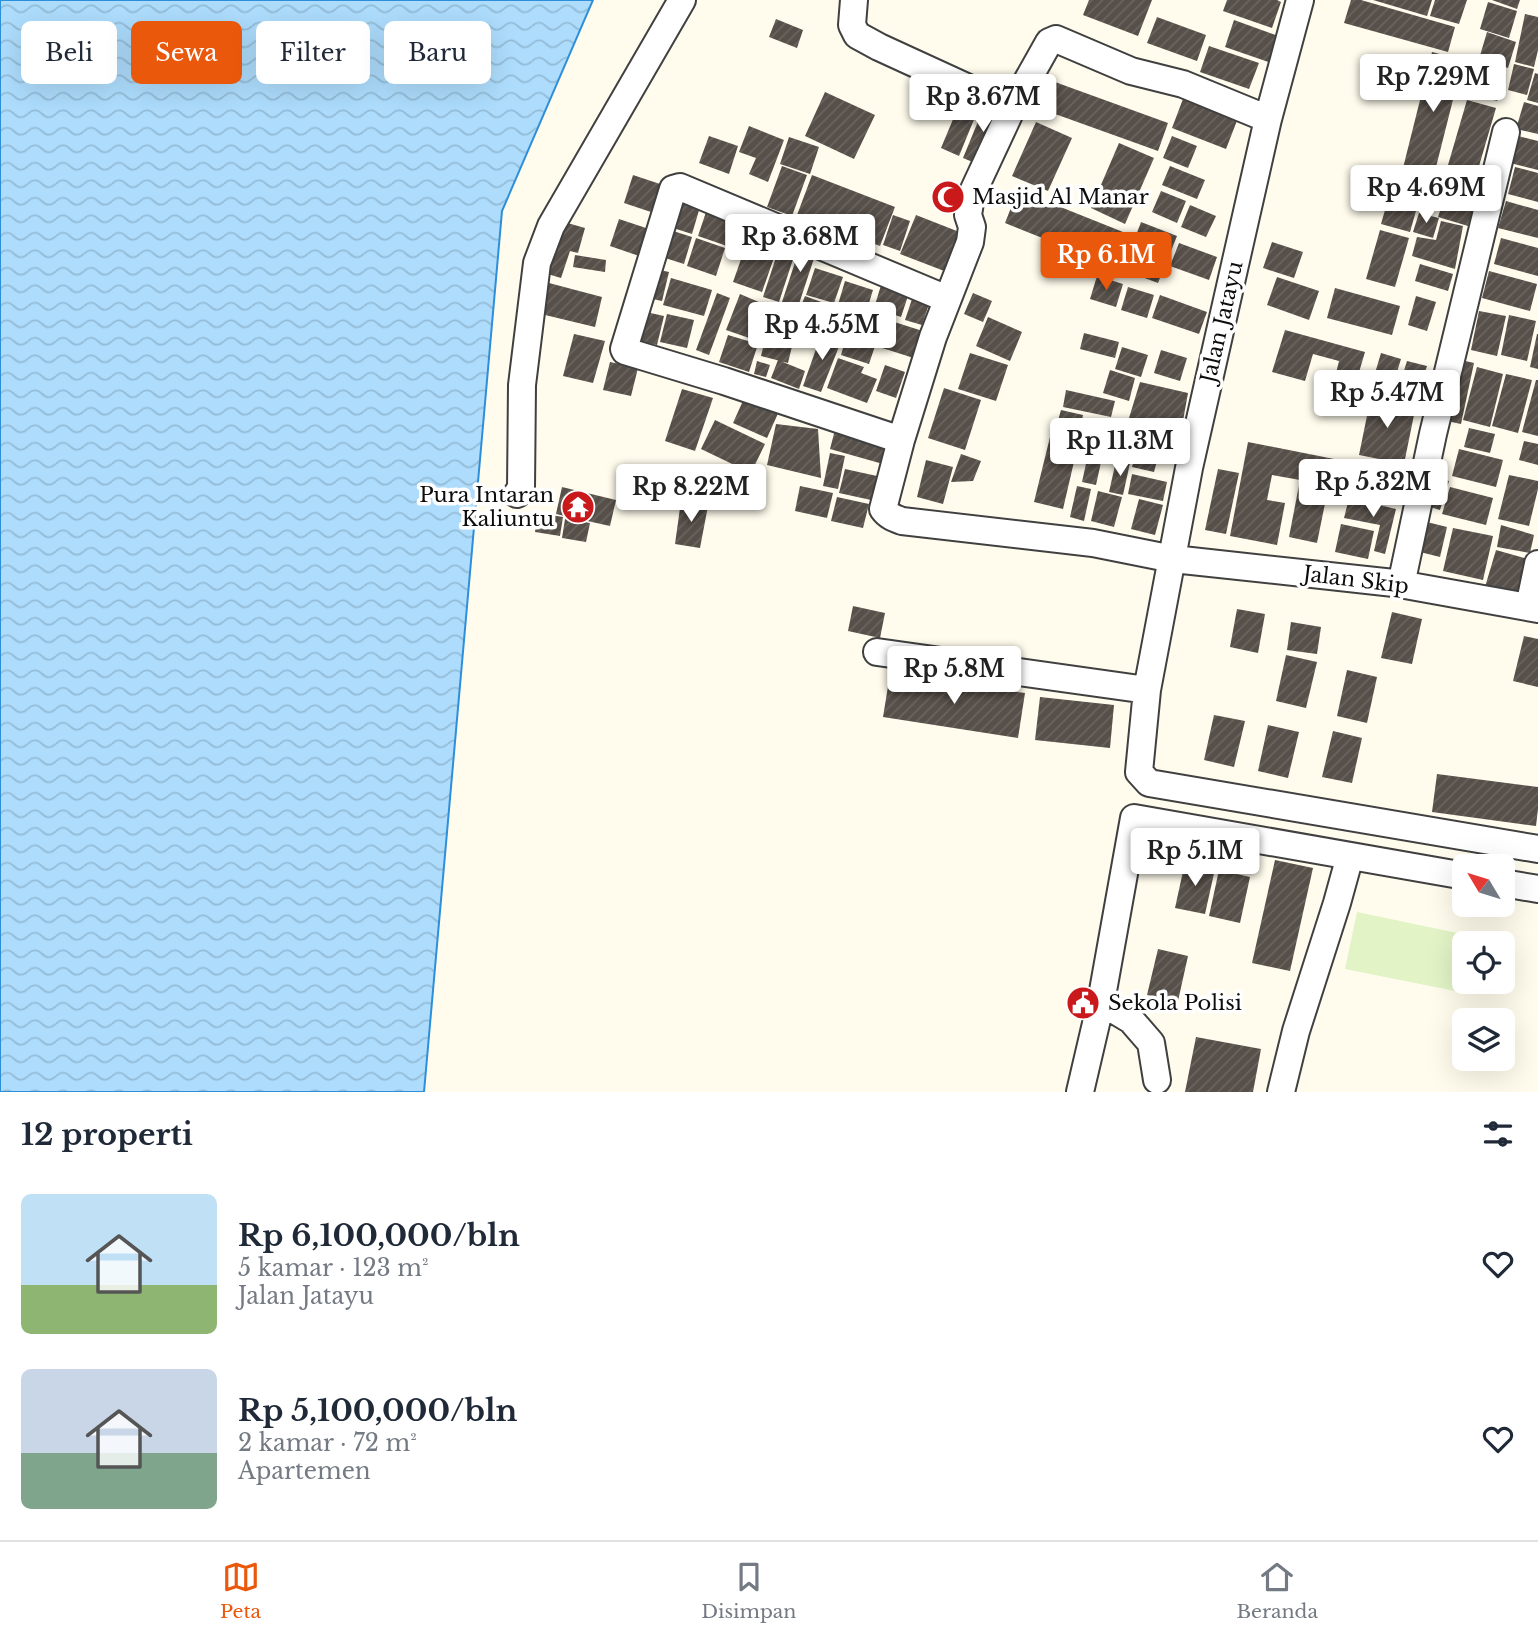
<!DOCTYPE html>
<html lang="id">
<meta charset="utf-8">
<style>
body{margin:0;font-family:"Libre Baskerville",serif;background:#f6f6f7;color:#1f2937;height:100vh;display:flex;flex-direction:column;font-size:26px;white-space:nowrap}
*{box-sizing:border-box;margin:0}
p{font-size:23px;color:#747a83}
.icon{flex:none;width:38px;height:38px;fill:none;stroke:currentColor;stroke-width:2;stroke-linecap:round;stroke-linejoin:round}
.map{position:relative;height:1092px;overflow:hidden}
.details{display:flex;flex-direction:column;background:#fff;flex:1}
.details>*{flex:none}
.guide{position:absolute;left:21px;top:21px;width:700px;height:63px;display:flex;gap:14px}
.needle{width:46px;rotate:308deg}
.fabs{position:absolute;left:1452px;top:854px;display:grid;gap:14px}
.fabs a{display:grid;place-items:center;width:63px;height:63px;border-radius:10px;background:#fff;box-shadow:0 7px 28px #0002;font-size:35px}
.price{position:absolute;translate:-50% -60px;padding:0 16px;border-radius:7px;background:#fff;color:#222;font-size:23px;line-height:46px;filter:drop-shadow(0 2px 4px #0008)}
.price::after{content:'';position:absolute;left:50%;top:42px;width:21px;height:16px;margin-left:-10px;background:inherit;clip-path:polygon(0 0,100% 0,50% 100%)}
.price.current{background:#ea580c;color:#fff}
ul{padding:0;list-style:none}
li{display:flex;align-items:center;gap:21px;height:175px;padding:0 21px}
li span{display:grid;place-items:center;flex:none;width:196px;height:140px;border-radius:10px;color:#555}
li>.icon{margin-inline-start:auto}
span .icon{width:84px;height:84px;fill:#fffc;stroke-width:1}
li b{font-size:30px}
h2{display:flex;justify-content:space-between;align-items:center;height:84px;padding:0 21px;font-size:30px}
.chip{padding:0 24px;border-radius:10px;background:#fff;box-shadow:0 7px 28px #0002;font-size:24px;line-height:63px}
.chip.current{background:#ea580c;color:#fff}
.menu{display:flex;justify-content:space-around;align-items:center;height:98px;border-top:2px solid #e0e1e3;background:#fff;font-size:19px;color:#747a83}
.menu a{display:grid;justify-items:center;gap:4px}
.menu .current{color:#ea580c}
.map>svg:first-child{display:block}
</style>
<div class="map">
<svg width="1538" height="1092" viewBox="0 0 1538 1092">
<defs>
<pattern id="water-waves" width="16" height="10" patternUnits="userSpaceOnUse" patternTransform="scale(1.75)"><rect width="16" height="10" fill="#addcfc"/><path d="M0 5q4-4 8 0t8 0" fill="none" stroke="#94bcd7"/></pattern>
<pattern id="building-hatch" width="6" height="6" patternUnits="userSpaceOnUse" patternTransform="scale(1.75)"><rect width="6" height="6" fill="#574f49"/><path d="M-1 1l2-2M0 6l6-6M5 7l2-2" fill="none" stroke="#6a645f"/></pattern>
</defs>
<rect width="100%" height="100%" fill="#fffced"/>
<path fill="#e2f3c6" d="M1357 912 1467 935 1455 991 1345 969Z"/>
<path fill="url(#water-waves)" stroke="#2d8fd9" stroke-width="2" d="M0 0H593L502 211 424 1092H0Z"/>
<path fill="url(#building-hatch)" d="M1089 0H1152L1138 36 1083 15Z
M1227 0H1277L1281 2 1272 28 1223 11Z
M1351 0H1361L1455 27 1448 52 1344 23Z
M1373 0H1432L1427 16Z
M1435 0H1467L1459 24 1430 16Z
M1492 0H1520L1517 9Z
M1488 2 1517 11 1509 38 1480 29Z
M1525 14 1538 17V50L1534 67 1515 62Z
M1157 17 1206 35 1197 61 1147 43Z
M776 19 803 30 797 48 769 37Z
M1234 20 1284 38 1274 64 1225 47Z
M1487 32 1516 42 1508 68 1479 59Z
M1209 46 1259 63 1249 89 1200 72Z
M1432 52 1463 60 1434 175 1403 168Z
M1514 64 1534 69 1527 95 1508 90Z
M1476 65 1505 74 1497 101 1468 92Z
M1535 73 1538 74V103L1527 100Z
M1055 82 1168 123 1158 151 1044 110Z
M1186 91 1240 113 1226 149 1172 128Z
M825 92 875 115 854 159 805 136Z
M964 93 982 100 959 156 941 148Z
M1467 100 1496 108 1477 173 1448 165Z
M986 102 1003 110 980 165 963 158Z
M1524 102 1538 106V134L1516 129Z
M1036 122 1072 138 1048 191 1012 176Z
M749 126 784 140 768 182 749 174 756 158 739 152Z
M709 136 738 146 729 174 699 163Z
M1172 136 1197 146 1188 168 1163 158Z
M1518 136 1538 141V170L1510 163Z
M789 137 819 147 810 174 780 164Z
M1119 143 1154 158 1125 224 1091 208Z
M782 166 807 175 792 216 767 207Z
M1170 166 1205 180 1197 199 1162 185Z
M1515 167 1538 173V202L1508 194Z
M1452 173 1482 182 1475 202 1445 193Z
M633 175 663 185 654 213 624 203Z
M812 175 895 207 880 246 797 215Z
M1395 175 1424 183 1410 232 1381 224Z
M1018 190 1123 232 1110 265 1005 223Z
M1161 191 1186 201 1177 223 1152 212Z
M1445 196 1475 206 1468 226 1438 217Z
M678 200 700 207 692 234 670 227Z
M1506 201 1538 210V238L1498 228Z
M1190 205 1216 216 1206 237 1181 227Z
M707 209 737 218 727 246 698 236Z
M1419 213 1439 218 1433 238 1413 232Z
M893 215 910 221 900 251 883 245Z
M916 215 967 235 952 274 900 254Z
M619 219 649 229 639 256 610 246Z
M1441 221 1463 226 1455 269 1412 256 1417 237 1436 240Z
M564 222 585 228 578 253 570 251 561 278 541 272Z
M1141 222 1177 236 1158 283 1123 270Z
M753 225 782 235 762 292 733 282Z
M670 230 692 237 684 264 662 257Z
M1380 230 1409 238 1395 287 1366 279Z
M783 236 799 241 779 302 763 297Z
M696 238 725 248 716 276 687 266Z
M1501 238 1538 248V276L1494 264Z
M802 241 818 246 798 307 782 302Z
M1272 242 1303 252 1294 278 1263 268Z
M1179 243 1217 257 1209 280 1170 266Z
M575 255 606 260 605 272 573 267Z
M1420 264 1453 274 1448 291 1415 281Z
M651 268 669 272 662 301 643 297Z
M815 268 843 277 834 303 806 295Z
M1489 271 1537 284 1530 311 1482 298Z
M1097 276 1123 284 1116 307 1090 299Z
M1277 277 1319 291 1309 320 1267 305Z
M671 278 712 290 704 316 663 305Z
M845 281 873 290 865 316 837 308Z
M882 282 910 290 901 317 874 308Z
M549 283 602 297 595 327 541 314Z
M1128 287 1154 295 1147 318 1121 310Z
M1335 288 1400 306 1392 335 1327 318Z
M915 290 932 295 922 325 905 320Z
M717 293 730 298 709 355 696 350Z
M973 293 992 301 983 322 964 314Z
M740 294 768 306 755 340 726 330Z
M1160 295 1207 312 1199 334 1152 318Z
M805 296 832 306 826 324 798 313Z
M1416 296 1436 302 1427 331 1408 325Z
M835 309 852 317 844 337 827 329Z
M637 310 664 316 657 345 630 339Z
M1479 311 1506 316 1497 356 1471 350Z
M774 312 798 320 794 332 770 325Z
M667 314 694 320 687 348 660 342Z
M1509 315 1536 321 1527 361 1501 355Z
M805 317 823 325 814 345 797 338Z
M988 317 1022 332 1010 361 976 346Z
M885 319 932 334 923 361 876 346Z
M768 327 795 334 788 363 761 356Z
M849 328 878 337 869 364 841 355Z
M1285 330 1365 352 1357 379 1336 373 1339 361 1313 354 1305 381 1272 372Z
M822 332 842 339 821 392 803 386Z
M1084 333 1119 342 1115 358 1080 349Z
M574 334 605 341 593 383 563 376Z
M1537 334H1538V369L1530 367Z
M728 335 758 344 749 372 719 362Z
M1122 347 1148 355 1141 377 1115 369Z
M1161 350 1187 358 1180 381 1154 373Z
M970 353 1008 365 996 401 958 389Z
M1381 353 1401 359 1392 388 1372 383Z
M838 358 864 367 861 373 877 379 867 403 827 388Z
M778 360 805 371 799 389 771 378Z
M1461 360 1474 363 1461 424 1447 421Z
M757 361 770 365 766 377 754 374Z
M1407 361 1427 366 1418 396 1398 390Z
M610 362 638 368 631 396 603 390Z
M885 365 905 372 896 398 876 391Z
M1477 367 1503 374 1490 427 1463 420Z
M1110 370 1135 378 1129 401 1103 393Z
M1506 374 1532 380 1518 433 1492 426Z
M1327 376 1356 385 1350 405 1321 396Z
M1536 380H1538V436L1522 432Z
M1140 382 1188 393 1181 432 1129 418Z
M944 388 981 400 965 450 928 438Z
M682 389 713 398 695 451 665 441Z
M1066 390 1115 401 1111 417 1063 407Z
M746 394 780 409 767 438 733 423Z
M1371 396 1416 405 1404 464 1359 455Z
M1061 410 1083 415 1080 430 1057 424Z
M715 420 765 444 751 473 701 449Z
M776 424 818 429 821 478 767 465Z
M836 426 889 440 883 464 830 449Z
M1469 428 1495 434 1490 453 1464 447Z
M1052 429 1080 436 1063 509 1034 502Z
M1143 429 1165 434 1161 448 1139 443Z
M1524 441 1538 444V465L1519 460Z
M1248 442 1334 459 1317 543 1289 537 1300 480 1272 475 1267 500 1285 503 1277 545 1230 536Z
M1105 448 1118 449 1114 462H1104Z
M1459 449 1503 460 1496 487 1452 476Z
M1089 450 1103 453 1096 485 1082 482Z
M1136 452 1158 457 1154 472 1132 467Z
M830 453 845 456 838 489 823 486Z
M961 454 981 461 973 481 951 482Z
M926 460 953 467 943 504 917 497Z
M1116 461 1130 463 1123 495 1109 492Z
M1348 462 1368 468 1359 497 1340 491Z
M1372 462 1391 468 1383 497 1363 491Z
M845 469 877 476 871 500 839 493Z
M1218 469 1239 473 1226 534 1205 530Z
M1132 474 1167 482 1163 501 1128 494Z
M1429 475 1449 481 1440 510 1420 504Z
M1509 475 1538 481V489L1529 526 1498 519Z
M800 486 833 493 827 518 795 511Z
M1077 486 1091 489 1084 521 1070 517Z
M562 487 616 500 610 526 556 514Z
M1450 487 1493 498 1486 525 1442 514Z
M1098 491 1122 497 1114 527 1091 521Z
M837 497 869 504 863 528 831 521Z
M1349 498 1396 509 1385 554 1374 551 1380 525 1344 518Z
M1139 499 1163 505 1155 535 1131 529Z
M681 501 708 506 700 548 675 544Z
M538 513 563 517 560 536 535 532Z
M565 519 590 523 586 542 562 538Z
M1427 522 1447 527 1440 557 1420 552Z
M1341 524 1374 531 1368 559 1335 552Z
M1501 525 1534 535 1530 553 1497 547Z
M1453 528 1493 536 1483 580 1443 571Z
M1496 550 1528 559 1517 596 1485 587Z
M853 606 885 613 880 638 848 631Z
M1237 609 1265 614 1258 653 1230 647Z
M1392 612 1422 619 1412 664 1381 658Z
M1291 622 1321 627 1317 654 1287 650Z
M1524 636 1538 639V687L1513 681Z
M1286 655 1317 662 1306 708 1276 701Z
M1347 670 1377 677 1367 723 1337 716Z
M890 674 1025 693 1018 738 883 717Z
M1040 697 1114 705 1110 748 1035 740Z
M1214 715 1245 721 1234 767 1204 760Z
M1268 725 1299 732 1288 778 1258 771Z
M1333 731 1362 738 1352 783 1322 777Z
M1437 774 1538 787V809L1536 826 1432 812Z
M1275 860 1313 868 1290 971 1252 963Z
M1185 862 1215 869 1205 914 1175 908Z
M1219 870 1250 877 1240 923 1209 916Z
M1158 949 1188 956 1178 1001 1147 995Z
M1196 1037 1261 1049 1253 1092H1185Z"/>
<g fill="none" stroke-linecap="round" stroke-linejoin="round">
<defs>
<path id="minor" d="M854 0 852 25 857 35 879 47 1012 108
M1300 0 1268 119 1189 468 1147 690 1139 772 1149 783 1538 849
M1268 119 1183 84 1131 71 1056 39 1049 42 1012 108 971 196 968 215 972 227 970 242 933 337 901 440 883 509C888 516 894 518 902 521L1093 543 1173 559 1394 583 1538 609
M901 440 724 381 625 351 624 349 673 189 680 187 947 299
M517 494 521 488 522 385 537 263 551 226 682 0
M1401 585 1433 434 1506 132
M1529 607 1538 564
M877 652 1147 690
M1503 883 1538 889
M1101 1002 1131 1020 1151 1043 1157 1080
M1080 1092 1101 1002 1134 818 1465 876
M1281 1092 1296 1031 1337 903 1350 856"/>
</defs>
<use href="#minor" stroke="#404040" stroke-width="30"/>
<use href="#minor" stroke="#fff" stroke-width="26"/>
</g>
<defs>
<symbol id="mosque-disc" viewBox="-11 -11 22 22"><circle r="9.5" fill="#ca191b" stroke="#fff"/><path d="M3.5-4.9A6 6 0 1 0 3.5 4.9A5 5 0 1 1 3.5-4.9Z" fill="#fff"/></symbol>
<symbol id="temple-disc" viewBox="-11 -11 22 22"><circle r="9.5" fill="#ca191b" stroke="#fff"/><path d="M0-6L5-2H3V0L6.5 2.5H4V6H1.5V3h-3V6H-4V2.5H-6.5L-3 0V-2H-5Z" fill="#fff"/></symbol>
<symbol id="civic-disc" viewBox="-11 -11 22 22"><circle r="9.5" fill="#ca191b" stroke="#fff"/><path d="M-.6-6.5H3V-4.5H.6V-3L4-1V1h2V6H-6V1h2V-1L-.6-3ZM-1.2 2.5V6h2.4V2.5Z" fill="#fff"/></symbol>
</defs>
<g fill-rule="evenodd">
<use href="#mosque-disc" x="929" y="178" width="38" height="38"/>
<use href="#temple-disc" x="559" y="488" width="38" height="38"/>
<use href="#civic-disc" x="1064" y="984" width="38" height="38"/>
</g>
<g text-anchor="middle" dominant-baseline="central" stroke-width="7" stroke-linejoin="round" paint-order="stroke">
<g font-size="21" fill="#0d0d0d" stroke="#fff" text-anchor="start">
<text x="972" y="197">Masjid Al Manar</text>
<text x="554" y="495" text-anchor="end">Pura Intaran<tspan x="554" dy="24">Kaliuntu</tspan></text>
<text x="1108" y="1003">Sekola Polisi</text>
</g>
<g font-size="21" fill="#0d0d0d" stroke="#fff">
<text transform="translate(1222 322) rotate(-77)">Jalan Jatayu</text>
<text transform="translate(1356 580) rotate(7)">Jalan Skip</text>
</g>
</g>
</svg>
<div class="fabs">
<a><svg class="needle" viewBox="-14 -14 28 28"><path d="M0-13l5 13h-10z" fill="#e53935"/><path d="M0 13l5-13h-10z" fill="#747a83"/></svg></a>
<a><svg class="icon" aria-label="locate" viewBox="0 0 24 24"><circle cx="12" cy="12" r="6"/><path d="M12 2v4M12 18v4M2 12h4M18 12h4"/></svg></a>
<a><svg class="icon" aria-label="layers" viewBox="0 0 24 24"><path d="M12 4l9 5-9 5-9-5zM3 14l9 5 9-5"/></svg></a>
</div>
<b class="price" style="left:1433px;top:114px">Rp 7.29M</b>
<b class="price" style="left:983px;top:134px">Rp 3.67M</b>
<b class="price" style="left:1426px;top:225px">Rp 4.69M</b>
<b class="price" style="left:800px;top:274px">Rp 3.68M</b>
<b class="price current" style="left:1106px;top:292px">Rp 6.1M</b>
<b class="price" style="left:822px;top:362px">Rp 4.55M</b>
<b class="price" style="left:1387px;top:430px">Rp 5.47M</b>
<b class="price" style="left:1120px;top:478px">Rp 11.3M</b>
<b class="price" style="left:1373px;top:519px">Rp 5.32M</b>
<b class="price" style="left:691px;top:524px">Rp 8.22M</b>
<b class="price" style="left:954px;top:706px">Rp 5.8M</b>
<b class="price" style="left:1195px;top:888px">Rp 5.1M</b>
<div class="guide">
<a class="chip">Beli</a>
<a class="chip current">Sewa</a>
<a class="chip">Filter</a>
<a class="chip">Baru</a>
</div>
</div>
<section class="details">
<h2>12 properti<svg class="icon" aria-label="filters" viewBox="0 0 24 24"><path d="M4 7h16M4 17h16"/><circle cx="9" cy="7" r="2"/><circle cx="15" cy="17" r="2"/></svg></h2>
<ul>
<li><span style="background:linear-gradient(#bfe0f5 65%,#8fb573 0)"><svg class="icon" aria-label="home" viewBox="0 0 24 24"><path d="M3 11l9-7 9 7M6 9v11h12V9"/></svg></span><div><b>Rp 6,100,000/bln</b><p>5 kamar · 123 m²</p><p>Jalan Jatayu</p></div><svg class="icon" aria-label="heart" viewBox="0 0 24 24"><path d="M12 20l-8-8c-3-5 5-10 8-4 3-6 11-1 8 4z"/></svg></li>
<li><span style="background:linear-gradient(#c9d6e8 60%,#7fa58c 0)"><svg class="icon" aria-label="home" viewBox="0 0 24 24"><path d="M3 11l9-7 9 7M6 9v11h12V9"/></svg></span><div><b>Rp 5,100,000/bln</b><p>2 kamar · 72 m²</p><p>Apartemen</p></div><svg class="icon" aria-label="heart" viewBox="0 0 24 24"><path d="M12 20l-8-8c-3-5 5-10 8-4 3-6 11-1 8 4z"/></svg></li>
</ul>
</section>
<nav class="menu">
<a class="current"><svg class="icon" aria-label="map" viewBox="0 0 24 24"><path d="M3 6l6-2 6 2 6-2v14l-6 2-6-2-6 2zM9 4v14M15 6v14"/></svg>Peta</a>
<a><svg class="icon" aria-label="saved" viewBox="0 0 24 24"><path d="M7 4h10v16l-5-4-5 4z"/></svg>Disimpan</a>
<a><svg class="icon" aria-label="home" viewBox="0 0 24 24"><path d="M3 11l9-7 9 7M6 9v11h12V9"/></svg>Beranda</a>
</nav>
